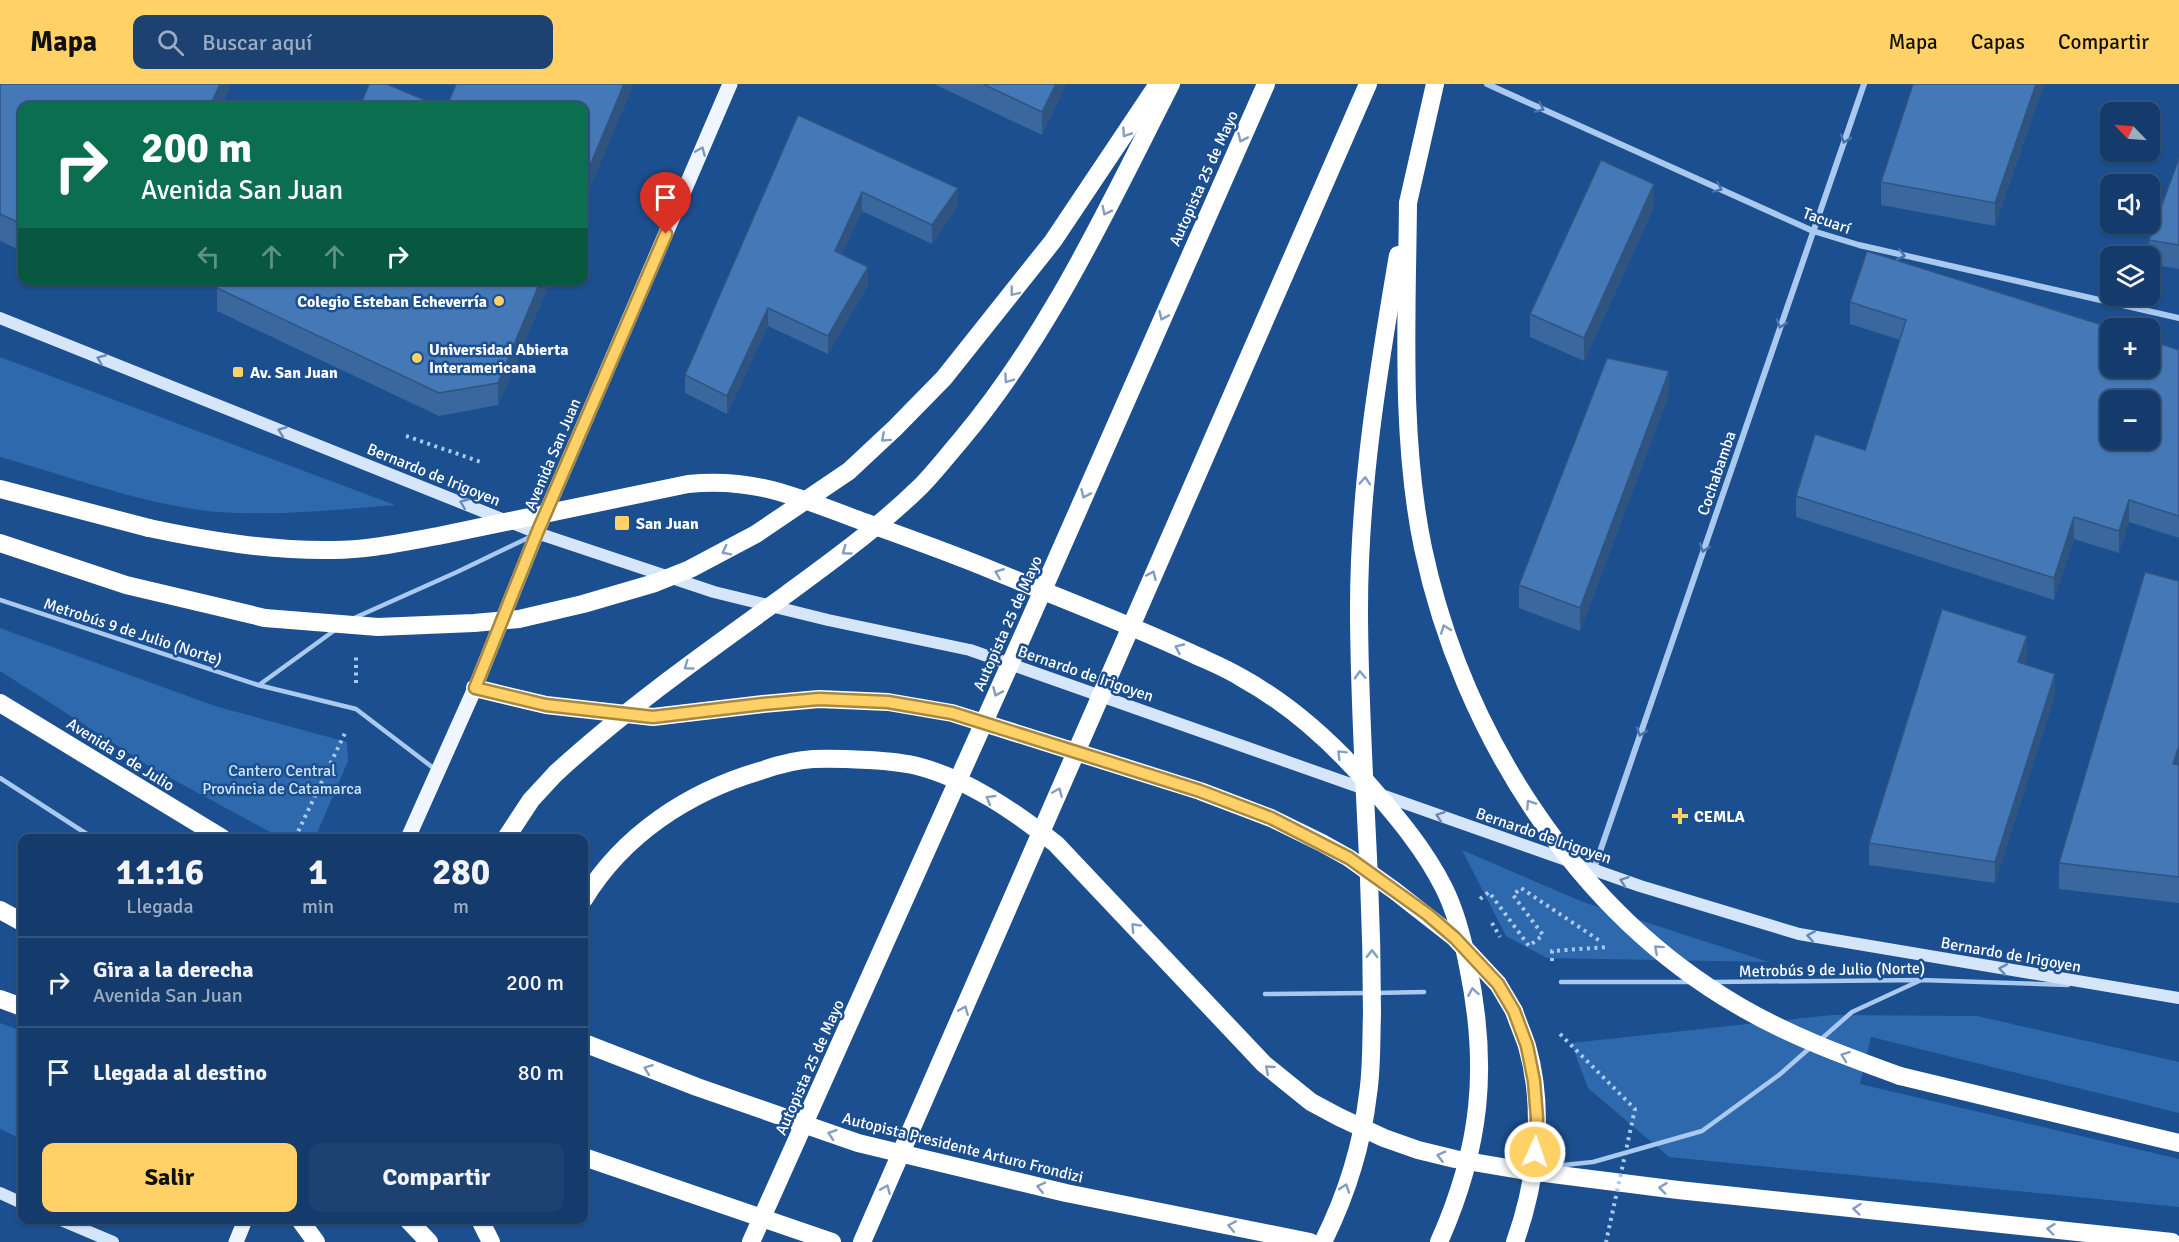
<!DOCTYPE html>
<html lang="es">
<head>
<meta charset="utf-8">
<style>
  :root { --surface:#143b6b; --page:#1d4271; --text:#f1f3f6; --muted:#9dadc1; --line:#33557e; --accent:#ffd166 }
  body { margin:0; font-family:Signika,sans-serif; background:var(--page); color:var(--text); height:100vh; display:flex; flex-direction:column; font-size:22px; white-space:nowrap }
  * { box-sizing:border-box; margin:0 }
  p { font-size:20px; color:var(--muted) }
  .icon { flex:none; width:33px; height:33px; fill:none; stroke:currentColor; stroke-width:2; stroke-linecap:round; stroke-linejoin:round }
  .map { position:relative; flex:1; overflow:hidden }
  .details { position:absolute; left:18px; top:750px; width:570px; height:390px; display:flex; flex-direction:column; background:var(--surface); border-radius:12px; box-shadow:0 2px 4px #0004,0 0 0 2px var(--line) }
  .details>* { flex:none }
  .hud { position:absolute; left:18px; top:18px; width:570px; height:183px; border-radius:12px; box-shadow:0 2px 4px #0004,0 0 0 2px var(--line); background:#0b6e4f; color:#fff; overflow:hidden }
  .needle { width:39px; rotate:295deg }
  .fabs { position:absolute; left:2100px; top:18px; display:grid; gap:12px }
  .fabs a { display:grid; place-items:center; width:60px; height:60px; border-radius:12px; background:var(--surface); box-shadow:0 2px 4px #0004,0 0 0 2px var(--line); font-size:30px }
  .pin { position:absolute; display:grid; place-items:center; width:51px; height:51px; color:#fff; margin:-62px -26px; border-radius:50% 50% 50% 0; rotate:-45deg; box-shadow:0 0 6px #0007 }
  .pin .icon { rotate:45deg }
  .me { position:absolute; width:66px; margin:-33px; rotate:3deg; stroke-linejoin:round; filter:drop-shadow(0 0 4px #0008) }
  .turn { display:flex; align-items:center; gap:21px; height:126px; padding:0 24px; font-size:27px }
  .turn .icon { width:78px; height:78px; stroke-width:2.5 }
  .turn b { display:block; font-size:42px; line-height:51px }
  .lanes { display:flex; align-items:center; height:57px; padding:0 24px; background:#0003; justify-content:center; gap:30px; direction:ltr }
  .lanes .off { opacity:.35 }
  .eta { display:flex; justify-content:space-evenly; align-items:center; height:102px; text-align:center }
  .eta b { font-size:36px; font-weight:800; line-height:42px }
  .primary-button { display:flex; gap:12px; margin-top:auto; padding:12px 24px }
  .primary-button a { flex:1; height:69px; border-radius:12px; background:var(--accent); color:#111; font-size:24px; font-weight:800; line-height:69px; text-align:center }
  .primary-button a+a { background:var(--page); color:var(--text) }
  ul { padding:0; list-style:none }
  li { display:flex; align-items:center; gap:18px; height:90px; padding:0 24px; border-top:2px solid var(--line) }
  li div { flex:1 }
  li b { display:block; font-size:22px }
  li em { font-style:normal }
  header { display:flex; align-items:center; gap:36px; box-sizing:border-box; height:84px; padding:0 30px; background:var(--accent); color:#111 }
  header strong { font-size:28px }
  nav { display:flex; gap:33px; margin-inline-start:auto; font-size:21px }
  .search { width:420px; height:54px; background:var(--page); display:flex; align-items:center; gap:15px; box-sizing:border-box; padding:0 21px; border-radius:12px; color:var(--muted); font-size:22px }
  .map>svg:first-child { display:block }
  .green { fill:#2e69ad }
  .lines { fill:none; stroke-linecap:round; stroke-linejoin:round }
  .path { stroke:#a9c9ee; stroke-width:4; stroke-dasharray:3 4.5; stroke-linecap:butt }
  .lane { stroke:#a9c9ee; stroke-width:4.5 }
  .street { stroke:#a9c9ee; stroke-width:6 }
  .secondary { stroke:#d6e6fa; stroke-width:12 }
  .primary { stroke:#f0f6ff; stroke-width:15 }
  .highway { stroke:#fff; stroke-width:18 }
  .path-bridge { stroke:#a9c9ee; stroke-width:4; stroke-dasharray:3 4.5; stroke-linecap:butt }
  .highway-bridge { stroke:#fff; stroke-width:18 }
  .wall { fill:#3a679d }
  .shaded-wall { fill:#305480 }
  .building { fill:#4478b7; stroke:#305480; stroke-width:1.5; fill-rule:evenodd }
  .oneway { stroke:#4674ac }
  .oneway2 { stroke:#829ec1 }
  .oneway3 { stroke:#7b9ac1 }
  .oneway4 { stroke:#668bba }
  .route-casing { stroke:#a68842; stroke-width:15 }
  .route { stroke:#ffd166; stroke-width:10 }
  .poi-dot { fill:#ffd166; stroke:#1b4f8f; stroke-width:2 }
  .labels { text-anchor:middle; stroke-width:5; stroke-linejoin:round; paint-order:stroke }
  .street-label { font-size:16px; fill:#fff; stroke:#1b4f8f }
  .poi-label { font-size:16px; font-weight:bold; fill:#fff; stroke:#1b4f8f; text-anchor:start }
  .park-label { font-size:16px; fill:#cfe3fa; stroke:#1b4f8f }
</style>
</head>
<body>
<header>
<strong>Mapa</strong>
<div class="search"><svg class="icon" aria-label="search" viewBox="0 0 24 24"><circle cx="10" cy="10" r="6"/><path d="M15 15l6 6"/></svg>Buscar aquí</div>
<nav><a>Mapa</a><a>Capas</a><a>Compartir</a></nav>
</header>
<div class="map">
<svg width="2179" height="1158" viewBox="0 0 2179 1158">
  <rect width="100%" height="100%" fill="#1b4f8f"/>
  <!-- green -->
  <g class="green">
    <path d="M0,273L395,421C336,426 277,432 217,428C148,422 68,392 0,373Z"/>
    <polygon points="0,544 215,622 347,658 348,677 315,754 281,754 154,685 0,587"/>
    <polygon points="1462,766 1583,818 1769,878 1547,874 1506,852"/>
    <polygon points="1832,931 1977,932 2179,978 2179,1029 1871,953 1860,1000 2179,1075 2179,1123 1669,1073 1588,1004 1571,959"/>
    <polygon points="0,939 22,947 22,1055 0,1045"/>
  </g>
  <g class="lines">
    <!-- path -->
    <g class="path">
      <polyline points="406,352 481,378"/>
      <polyline points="356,599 356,571"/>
      <polyline points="295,754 346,647"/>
      <polyline points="1480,815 1489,808 1529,862 1543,851 1513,811 1521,804 1600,857"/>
      <polyline points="1492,839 1500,853"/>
      <polyline points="1552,877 1552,867 1608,863"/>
    </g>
    <!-- lane -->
    <g class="lane">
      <polyline points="0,516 258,601 356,625 436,686"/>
      <polyline points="352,535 457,488 532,452"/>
      <polyline points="259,601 335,546"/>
      <polyline points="0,694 93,754"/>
      <polyline points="1561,898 1690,898"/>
      <polyline points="1714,898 1921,896 2068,901"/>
      <polyline points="1375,909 1424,908"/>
      <polyline points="1265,910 1367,909"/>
      <polyline points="1819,957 1852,928 1919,897"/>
      <polyline points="1554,1082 1593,1078 1702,1047 1779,991 1812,962"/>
    </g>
    <!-- street -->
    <g class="street">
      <polyline points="1487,0 1813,147 1859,161 2179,234"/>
      <polyline points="1594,785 1864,0"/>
    </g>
    <!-- secondary -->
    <g class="secondary">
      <polyline points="0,234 537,449 714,508 828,536 970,566 1640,802 1799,850 2179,914"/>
      <polyline points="0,1109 22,1119"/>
      <polyline points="61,1136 113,1158"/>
    </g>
    <!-- primary -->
    <g class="primary">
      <polyline points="408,754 475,604 537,449 730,0"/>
      <polyline points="236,1158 245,1136"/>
    </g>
    <!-- highway -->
    <g class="highway">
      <polyline points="1408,119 1435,0"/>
      <polyline points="0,405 149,444"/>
      <polyline points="0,459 126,501 265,534"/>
      <polyline points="475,604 546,621 653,633 763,620 819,615 888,618 952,629 1200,707 1271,734 1322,759 1349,774 1395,807 1455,854 1498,900 1514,927"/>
      <polyline points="0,619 222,754"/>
      <polyline points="506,754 531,716 556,689"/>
      <path d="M584,815C623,751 688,708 760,687C777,681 795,676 813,675C831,674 850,675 868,676C884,677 901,678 917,682C968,695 1015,728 1056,760L1264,980L1311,1018L1339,1033L1384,1054L1418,1066L1455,1075L1520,1086L1678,1106L2172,1158"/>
      <polyline points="0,826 22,838"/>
      <polyline points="0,915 22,923"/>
      <polyline points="584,959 697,1003 858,1059 1066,1109 1310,1158"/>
      <polyline points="1900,992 2179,1059"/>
      <polyline points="584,1073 832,1158"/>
      <polyline points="300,1136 316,1158"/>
      <polyline points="408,1136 429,1158"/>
    </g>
    <!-- path-bridge -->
    <polyline class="path-bridge" points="1560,950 1635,1025 1606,1158"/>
    <!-- highway-bridge -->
    <g class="highway-bridge">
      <path d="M1408,119C1407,232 1400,353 1423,464C1462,648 1575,827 1739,922C1790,952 1845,972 1900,992"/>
      <path d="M149,444C210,457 271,467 333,466C368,466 404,458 438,452L688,400C758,393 801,415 864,438C908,454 951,469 994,487C1060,514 1126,539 1191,569C1208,577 1226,584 1242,594C1291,621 1334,660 1371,703C1398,734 1425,766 1444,804C1456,828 1463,856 1468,882C1489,983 1481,1064 1439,1158"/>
      <polyline points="265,534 378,543 474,539 519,535 583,520 655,499 690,485 756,450 849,387 895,344 944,294 1053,157 1158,0"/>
      <path d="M556,689C628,623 708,567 787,510C833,476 879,443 920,403C934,389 947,372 960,357C1050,250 1108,123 1171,0"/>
      <path d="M1514,927C1518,939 1523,950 1527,962C1545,1025 1537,1097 1515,1158"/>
      <polyline points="480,1136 491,1158"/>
      <polyline points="751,1158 1024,549 1266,0"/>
      <polyline points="862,1158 1368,0"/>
      <path d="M1323,1158C1346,1112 1362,1061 1368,1010C1372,984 1371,957 1372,930C1372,885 1371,840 1369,795C1365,705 1359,615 1359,525C1359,405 1378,288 1398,171"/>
    </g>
  </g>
  <!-- wall -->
  <g class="wall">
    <polygon points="0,0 231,0 222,22 22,22 22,167 0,157"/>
    <polygon points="934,0 1066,0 1042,51"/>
    <polygon points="1913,0 2044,0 1995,142 1881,121 1881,98"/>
    <polygon points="798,31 958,122 932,160 862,127 842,170 868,201 828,270 768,242 727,330 685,309 685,291"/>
    <polygon points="2179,74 2179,185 2150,180 2149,156"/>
    <polygon points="1654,123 1584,277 1530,253 1530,230"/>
    <polygon points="551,196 498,321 439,332 217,227 217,204"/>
    <polygon points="1850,218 2179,266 2179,454 2129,438 2119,469 2074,455 2054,516 1796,433 1796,412 1865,366 1900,256 1850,240"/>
    <polygon points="1669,310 1580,547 1519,524 1519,501"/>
    <polygon points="2179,497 2179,819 2059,805 2059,779"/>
    <polygon points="2027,574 2024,580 2055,611 1995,799 1869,781 1869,759"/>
  </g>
  <!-- shaded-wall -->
  <g class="shaded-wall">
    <polygon points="220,0 231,0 222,22 210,22"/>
    <polygon points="624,0 634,0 584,119 584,96"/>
    <polygon points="1056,0 1066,0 1042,51 1042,28"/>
    <polygon points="2036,0 2044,0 1995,142 1995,119"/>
    <polygon points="1654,100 1654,123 1584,277 1584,254"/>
    <polygon points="958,104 958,122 932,160 932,141"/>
    <polygon points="862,108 862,127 835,185 835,167"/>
    <polygon points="868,183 868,201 828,270 828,252"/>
    <polygon points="541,196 551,196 498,321 498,299"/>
    <polygon points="768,224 768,242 727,330 727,312"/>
    <polygon points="1669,287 1669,310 1580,547 1580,524"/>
    <polygon points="2129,416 2129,438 2119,469 2119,447"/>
    <polygon points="2074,433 2074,455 2054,516 2054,494"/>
    <polygon points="2027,552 2027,574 2018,600 2018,578"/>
    <polygon points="2055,590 2055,611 1995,799 1995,778"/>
    <polygon points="2179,662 2179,688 2173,680"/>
  </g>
  <!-- building -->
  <g class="building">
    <polygon points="0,0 220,0 210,22 22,22 22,140 0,130"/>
    <polygon points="369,0 387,0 439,22 360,22"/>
    <polygon points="456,0 624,0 584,96 584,22 447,22"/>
    <polygon points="983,0 1056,0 1042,28"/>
    <polygon points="1913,0 2036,0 1995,119 1881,98"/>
    <polygon points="798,31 958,104 932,141 862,108 835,167 868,183 828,252 768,224 727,312 685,291"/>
    <polygon points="2179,74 2179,161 2149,156"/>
    <polygon points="1601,76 1654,100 1584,254 1530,230"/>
    <path d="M1867,167L2112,244H2110V284H2150V256L2179,266V432L2129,416L2119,447L2074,433L2054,494L1796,412L1815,350L1865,366L1906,236L1850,218ZM2110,316H2150V356H2110Z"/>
    <polygon points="220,196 541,196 498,299 439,309 217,204"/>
    <polygon points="1607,274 1669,287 1580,524 1519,501"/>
    <polygon points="2145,488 2179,497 2179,662 2173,680 2179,681 2179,793 2059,779"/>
    <polygon points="1942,525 2027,552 2018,578 2055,590 1995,778 1869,759"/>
  </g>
  <!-- one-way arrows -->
  <defs><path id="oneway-chevron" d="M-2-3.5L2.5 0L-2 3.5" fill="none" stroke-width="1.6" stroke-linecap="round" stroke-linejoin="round" transform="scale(1.5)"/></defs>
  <g class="oneway">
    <use href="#oneway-chevron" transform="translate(1540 24) rotate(24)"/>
    <use href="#oneway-chevron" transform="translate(1845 55) rotate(109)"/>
    <use href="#oneway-chevron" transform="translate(1718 104) rotate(24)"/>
    <use href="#oneway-chevron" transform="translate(1901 171) rotate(13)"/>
    <use href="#oneway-chevron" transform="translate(1781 240) rotate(109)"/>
    <use href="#oneway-chevron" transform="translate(1704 464) rotate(109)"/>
    <use href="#oneway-chevron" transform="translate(1641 648) rotate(109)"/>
  </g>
  <g class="oneway2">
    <use href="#oneway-chevron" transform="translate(1126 49) rotate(124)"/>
    <use href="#oneway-chevron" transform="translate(1242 54) rotate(114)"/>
    <use href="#oneway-chevron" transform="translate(1106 127) rotate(117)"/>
    <use href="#oneway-chevron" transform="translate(1014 208) rotate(128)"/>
    <use href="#oneway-chevron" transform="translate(1163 232) rotate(114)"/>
    <use href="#oneway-chevron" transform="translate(1008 295) rotate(125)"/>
    <use href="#oneway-chevron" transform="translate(885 354) rotate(138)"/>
    <use href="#oneway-chevron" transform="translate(1365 397) rotate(-86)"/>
    <use href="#oneway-chevron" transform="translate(1085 410) rotate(114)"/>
    <use href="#oneway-chevron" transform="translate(726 467) rotate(153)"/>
    <use href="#oneway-chevron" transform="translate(846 467) rotate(144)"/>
    <use href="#oneway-chevron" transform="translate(999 489) rotate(-158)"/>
    <use href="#oneway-chevron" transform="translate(1152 491) rotate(-66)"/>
    <use href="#oneway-chevron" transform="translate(1445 545) rotate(-111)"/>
    <use href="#oneway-chevron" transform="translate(1179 564) rotate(-155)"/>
    <use href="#oneway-chevron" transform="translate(688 582) rotate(144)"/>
    <use href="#oneway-chevron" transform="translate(1360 591) rotate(-93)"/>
    <use href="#oneway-chevron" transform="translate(997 608) rotate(114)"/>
    <use href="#oneway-chevron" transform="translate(1341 670) rotate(-135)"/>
    <use href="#oneway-chevron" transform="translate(1058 708) rotate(-67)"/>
    <use href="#oneway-chevron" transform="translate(990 715) rotate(-150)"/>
    <use href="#oneway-chevron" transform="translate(1530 720) rotate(-123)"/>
    <use href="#oneway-chevron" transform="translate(1135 843) rotate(-133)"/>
    <use href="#oneway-chevron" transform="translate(1658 865) rotate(-138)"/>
    <use href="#oneway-chevron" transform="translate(1372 870) rotate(-89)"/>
    <use href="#oneway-chevron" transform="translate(1473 908) rotate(-100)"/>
    <use href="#oneway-chevron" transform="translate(964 926) rotate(-67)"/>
    <use href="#oneway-chevron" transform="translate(1845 972) rotate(-160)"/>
    <use href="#oneway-chevron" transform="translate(648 985) rotate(-159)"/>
    <use href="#oneway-chevron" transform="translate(1269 985) rotate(-139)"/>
    <use href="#oneway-chevron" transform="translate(832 1050) rotate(-161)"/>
    <use href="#oneway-chevron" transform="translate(1441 1072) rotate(-166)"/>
    <use href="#oneway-chevron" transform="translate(1041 1103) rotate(-167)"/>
    <use href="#oneway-chevron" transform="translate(1345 1104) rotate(-71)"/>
    <use href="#oneway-chevron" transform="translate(1663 1104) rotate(-173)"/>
    <use href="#oneway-chevron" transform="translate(886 1105) rotate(-67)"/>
    <use href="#oneway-chevron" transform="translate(1857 1125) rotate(-174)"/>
    <use href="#oneway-chevron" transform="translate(1232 1142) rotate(-169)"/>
    <use href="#oneway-chevron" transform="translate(2051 1145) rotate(-174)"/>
  </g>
  <use class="oneway3" href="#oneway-chevron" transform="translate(701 67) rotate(-67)"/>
  <g class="oneway4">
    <use href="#oneway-chevron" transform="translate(101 275) rotate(-158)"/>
    <use href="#oneway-chevron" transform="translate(282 347) rotate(-159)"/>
    <use href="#oneway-chevron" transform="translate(464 419) rotate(-158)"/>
    <use href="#oneway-chevron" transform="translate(1440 732) rotate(-161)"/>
    <use href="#oneway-chevron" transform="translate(1624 797) rotate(-161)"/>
    <use href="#oneway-chevron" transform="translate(1811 852) rotate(-170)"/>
    <use href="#oneway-chevron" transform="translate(2003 885) rotate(-170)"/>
  </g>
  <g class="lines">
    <defs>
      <polyline id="route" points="666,150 537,449 475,604 546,621 653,633 763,620 819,615 888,618 952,629 1200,707 1271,734 1349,774 1427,830 1455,854 1498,900 1514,927 1527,962 1534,997 1537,1034 1535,1068"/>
    </defs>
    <!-- route casing -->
    <use href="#route" class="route-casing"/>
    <!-- route -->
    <use href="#route" class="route"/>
  </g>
  <!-- markers -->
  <g class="poi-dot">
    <circle cx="499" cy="217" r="6"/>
    <circle cx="417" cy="274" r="6"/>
    <rect x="232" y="282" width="12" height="12" rx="3"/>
    <rect x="614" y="431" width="16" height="16" rx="3"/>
    <path d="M1677 723h6v6h6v6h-6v6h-6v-6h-6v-6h6z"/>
  </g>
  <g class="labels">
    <!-- street labels -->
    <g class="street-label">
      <text transform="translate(1203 94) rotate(-66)" y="6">Autopista 25 de Mayo</text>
      <text transform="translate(1827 136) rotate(20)" y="6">Tacuarí</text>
      <text transform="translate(552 370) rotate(-67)" y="6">Avenida San Juan</text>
      <text transform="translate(1716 389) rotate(-71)" y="6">Cochabamba</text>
      <text transform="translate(434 390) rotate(22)" y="6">Bernardo de Irigoyen</text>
      <text transform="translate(1007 539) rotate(-66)" y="6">Autopista 25 de Mayo</text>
      <text transform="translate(133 547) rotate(18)" y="6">Metrobús 9 de Julio (Norte)</text>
      <text transform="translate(1086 589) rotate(19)" y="6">Bernardo de Irigoyen</text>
      <text transform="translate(121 670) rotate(32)" y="6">Avenida 9 de Julio</text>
      <text transform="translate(1544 751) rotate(19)" y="6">Bernardo de Irigoyen</text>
      <text transform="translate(2011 870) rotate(10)" y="6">Bernardo de Irigoyen</text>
      <text transform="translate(1832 885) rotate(-1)" y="6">Metrobús 9 de Julio (Norte)</text>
      <text transform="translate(809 983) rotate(-66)" y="6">Autopista 25 de Mayo</text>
      <text transform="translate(963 1063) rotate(14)" y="6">Autopista Presidente Arturo Frondizi</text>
    </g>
    <!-- poi labels -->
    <g class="poi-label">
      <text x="487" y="223" text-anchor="end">Colegio Esteban Echeverría</text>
      <text x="429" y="271">Universidad Abierta<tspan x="429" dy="18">Interamericana</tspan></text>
      <text x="250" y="294">Av. San Juan</text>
      <text x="636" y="445">San Juan</text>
      <text x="1694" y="738">CEMLA</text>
    </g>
    <!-- park labels -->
    <g class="park-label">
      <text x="282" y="692">Cantero Central<tspan x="282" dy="18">Provincia de Catamarca</tspan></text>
    </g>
  </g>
</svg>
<div class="fabs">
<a><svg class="needle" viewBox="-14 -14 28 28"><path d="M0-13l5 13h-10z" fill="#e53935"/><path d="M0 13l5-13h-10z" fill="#9dadc1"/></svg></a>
<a><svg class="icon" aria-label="sound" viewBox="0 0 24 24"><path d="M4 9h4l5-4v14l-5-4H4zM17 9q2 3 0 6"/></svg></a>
<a><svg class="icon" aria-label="layers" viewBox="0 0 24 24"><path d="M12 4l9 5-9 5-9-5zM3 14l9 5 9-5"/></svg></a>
<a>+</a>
<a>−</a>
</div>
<div class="pin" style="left:666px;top:150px;background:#d93025"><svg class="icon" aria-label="arrive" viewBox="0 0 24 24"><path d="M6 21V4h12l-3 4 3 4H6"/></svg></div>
<svg class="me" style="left:1535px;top:1068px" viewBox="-20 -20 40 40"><circle r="17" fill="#ffd166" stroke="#fff" stroke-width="3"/><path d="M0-11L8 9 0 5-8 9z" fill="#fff"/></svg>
<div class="hud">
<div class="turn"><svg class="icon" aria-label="right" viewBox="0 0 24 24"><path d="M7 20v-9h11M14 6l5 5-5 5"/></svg><div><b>200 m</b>Avenida San Juan</div></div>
<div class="lanes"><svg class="icon off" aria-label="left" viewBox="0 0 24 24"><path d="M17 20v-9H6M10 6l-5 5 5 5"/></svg><svg class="icon off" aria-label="ahead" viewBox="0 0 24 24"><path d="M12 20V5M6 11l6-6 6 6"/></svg><svg class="icon off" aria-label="ahead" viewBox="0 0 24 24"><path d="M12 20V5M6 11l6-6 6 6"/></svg><svg class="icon" aria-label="right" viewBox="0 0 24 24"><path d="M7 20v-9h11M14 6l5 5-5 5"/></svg></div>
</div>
<section class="details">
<div class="eta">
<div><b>11:16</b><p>Llegada</p></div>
<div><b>1</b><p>min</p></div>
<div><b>280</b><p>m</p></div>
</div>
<ul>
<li><svg class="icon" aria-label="right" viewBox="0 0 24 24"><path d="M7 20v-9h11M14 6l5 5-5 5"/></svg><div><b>Gira a la derecha</b><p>Avenida San Juan</p></div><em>200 m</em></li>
<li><svg class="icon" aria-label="arrive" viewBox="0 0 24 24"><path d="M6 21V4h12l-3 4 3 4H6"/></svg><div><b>Llegada al destino</b></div><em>80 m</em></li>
</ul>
<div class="primary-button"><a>Salir</a><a>Compartir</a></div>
</section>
</div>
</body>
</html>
